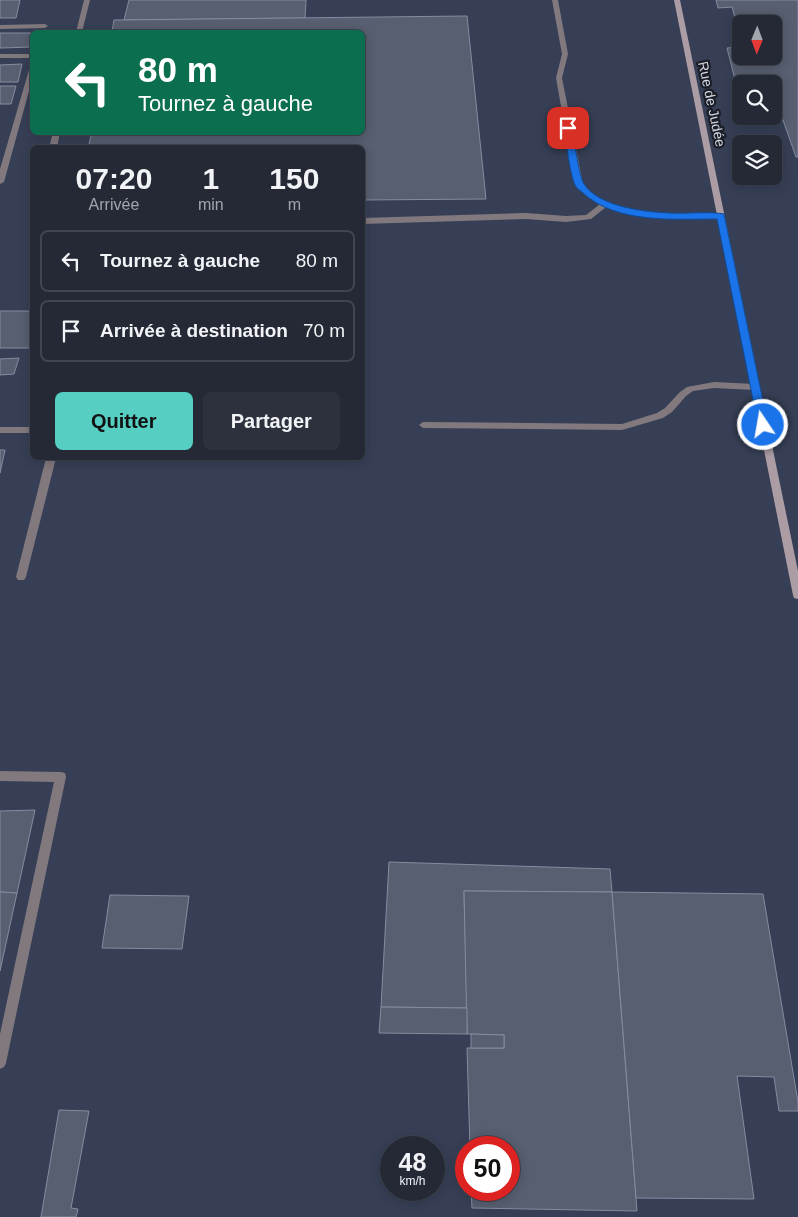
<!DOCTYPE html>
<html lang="fr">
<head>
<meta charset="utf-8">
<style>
  :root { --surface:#242935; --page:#2c313d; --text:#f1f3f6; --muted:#a3a6ad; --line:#414550; --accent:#56cec2 }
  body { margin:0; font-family:Arial,sans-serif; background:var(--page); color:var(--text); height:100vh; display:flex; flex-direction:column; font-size:19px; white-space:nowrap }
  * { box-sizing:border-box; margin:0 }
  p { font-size:16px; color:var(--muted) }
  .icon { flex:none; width:28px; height:28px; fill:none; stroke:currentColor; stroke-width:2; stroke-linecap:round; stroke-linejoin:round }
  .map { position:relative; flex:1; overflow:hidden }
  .sheet { position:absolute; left:30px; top:145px; width:335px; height:315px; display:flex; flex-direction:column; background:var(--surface); border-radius:8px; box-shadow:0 2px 12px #0003,0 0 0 1px var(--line) }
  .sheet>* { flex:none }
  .guide { position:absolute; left:30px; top:30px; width:335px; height:105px; border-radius:8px; box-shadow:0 2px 12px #0003,0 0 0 1px var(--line); background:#0b6e4f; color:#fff; overflow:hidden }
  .needle { width:32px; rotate:181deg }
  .buttons { position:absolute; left:732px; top:15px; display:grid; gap:10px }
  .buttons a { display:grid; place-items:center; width:50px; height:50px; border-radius:8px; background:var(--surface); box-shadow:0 2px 12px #0003,0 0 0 1px var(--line); font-size:25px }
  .speed { position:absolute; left:380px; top:1136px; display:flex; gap:10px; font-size:25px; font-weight:700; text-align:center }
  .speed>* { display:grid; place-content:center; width:65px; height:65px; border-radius:50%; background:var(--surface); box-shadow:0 2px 12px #0003,0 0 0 1px var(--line); line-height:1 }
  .speed small { font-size:12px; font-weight:400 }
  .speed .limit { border:8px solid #d22; background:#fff; color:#111 }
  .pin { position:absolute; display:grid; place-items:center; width:42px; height:42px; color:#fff; margin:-21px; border-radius:10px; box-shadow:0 2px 8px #0006 }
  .me { position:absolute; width:55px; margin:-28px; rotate:348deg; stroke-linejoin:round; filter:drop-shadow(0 0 4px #0008) }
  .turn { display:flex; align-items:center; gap:18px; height:105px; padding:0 25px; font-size:22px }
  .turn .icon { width:65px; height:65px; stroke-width:2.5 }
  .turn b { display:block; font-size:35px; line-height:42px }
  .eta { display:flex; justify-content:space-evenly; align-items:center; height:85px; text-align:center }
  .eta b { font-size:30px; font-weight:700; line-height:35px }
  .button { display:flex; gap:10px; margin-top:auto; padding:10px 25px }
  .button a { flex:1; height:58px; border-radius:8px; background:var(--accent); color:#111; font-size:20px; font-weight:700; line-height:58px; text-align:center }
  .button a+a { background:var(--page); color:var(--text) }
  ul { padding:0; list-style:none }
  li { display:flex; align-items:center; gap:15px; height:62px; margin:0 10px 8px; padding:0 15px; border:2px solid var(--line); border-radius:8px }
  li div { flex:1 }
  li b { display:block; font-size:19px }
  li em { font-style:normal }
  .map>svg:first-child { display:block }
  .built { fill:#363f55; fill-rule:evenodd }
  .building { fill:#575f70; stroke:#848da0 }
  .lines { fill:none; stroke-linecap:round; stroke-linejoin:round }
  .service { fill:#82797e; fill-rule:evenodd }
  .secondary { fill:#ac9da5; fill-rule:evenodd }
  .route { fill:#1a73e8; stroke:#114b97 }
  .labels { text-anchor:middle; stroke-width:4.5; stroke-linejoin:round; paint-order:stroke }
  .street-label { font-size:14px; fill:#d2d7e1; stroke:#1b1e26 }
</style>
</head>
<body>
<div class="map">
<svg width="798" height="1217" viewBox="0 0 798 1217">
  <rect width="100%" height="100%" fill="#303747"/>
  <!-- built -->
  <path class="built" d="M0,0H798V1217H0ZM741,24H774V56H741ZM32,32H362V132H32ZM741,84H774V116H741ZM741,144H774V176H741ZM32,148H362V458H32ZM391,1148H434V1190H391ZM466,1148H509V1190H466Z"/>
  <!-- building -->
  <g class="building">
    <polygon points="0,0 20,0 16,18 0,18"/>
    <polygon points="129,0 306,0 305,18 124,20"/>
    <polygon points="716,0 798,0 798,157 796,157 783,120 746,121 745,116 774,116 774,84 741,84 741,103 727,48 741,47 741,56 774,56 774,24 741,24 741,39 732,7 718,8"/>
    <polygon points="467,16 486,199 362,200 362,148 88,148 92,132 362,132 362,32 112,32 114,20"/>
    <polygon points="0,33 32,33 32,47 0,48"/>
    <polygon points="22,64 18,82 0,82 0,65"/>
    <polygon points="0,86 16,86 11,104 0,104"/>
    <rect x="0" y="311" width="32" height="37"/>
    <polygon points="19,358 14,374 0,375 0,359"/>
    <polygon points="0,450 5,450 0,473"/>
    <polygon points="35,810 17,893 0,892 0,811"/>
    <polygon points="389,862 610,869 612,892 464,891 467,1008 381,1007"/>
    <polygon points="464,891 612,892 637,1211 472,1208 471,1190 509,1190 509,1148 470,1148 467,1048 504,1048 504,1035 467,1034"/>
    <polygon points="0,892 17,893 0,971"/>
    <polygon points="612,892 763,894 798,1102 798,1111 779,1111 774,1077 737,1076 754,1199 636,1198"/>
    <polygon points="110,895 189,896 182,949 102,948"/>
    <polygon points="381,1007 467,1008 467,1034 379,1033"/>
    <polygon points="471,1034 504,1035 504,1048 471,1048"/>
    <polygon points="59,1110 89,1111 71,1208 78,1209 76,1217 41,1217"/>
  </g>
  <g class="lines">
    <!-- service -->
    <g class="service">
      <polygon points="84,0 90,0 82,32 76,32"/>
      <path d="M552,0H558L568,54L562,78L583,184C589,190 596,197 604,201C638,220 684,214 721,214L724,215V219L647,217L632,215L606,207L591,219L566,222L526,219L362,224V218L526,213L566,216L586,215L599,205L575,185L556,78L562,54Z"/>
      <polygon points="0,25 45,24 48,26 45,28 0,29"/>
      <rect x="0" y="54" width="32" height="4"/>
      <polygon points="32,68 32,80 4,182 0,184 0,169 29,70"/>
      <polygon points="53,132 60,132 57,148 49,148"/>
      <polygon points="714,382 755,384 759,387 755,390 714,388 693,391 686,396 672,412 663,418 622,430 423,428 419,425 423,422 622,424 657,413 665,408 680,392 687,387"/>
      <rect x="0" y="427" width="32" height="6"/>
      <polygon points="46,458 56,458 26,577 24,580 18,580 16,577"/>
      <polygon points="0,771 61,772 65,773 66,777 6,1063 4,1067 0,1069 0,1034 54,782 0,781"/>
    </g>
    <!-- secondary -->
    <polygon class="secondary" points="674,0 680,0 798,571 798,599 794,598 793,595"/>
  </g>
  <!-- route -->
  <path class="route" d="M568,125L572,128C574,139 579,177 584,184C599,207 645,212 670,213C687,214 707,211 724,214L768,425L767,427L763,428L758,425L717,219C674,219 617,224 583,193C581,191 576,188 575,185C570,174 566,141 564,128Z"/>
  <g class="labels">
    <!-- street labels -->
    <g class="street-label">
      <text transform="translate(712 104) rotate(78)" y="5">Rue de Judée</text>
    </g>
  </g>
</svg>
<div class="buttons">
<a><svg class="needle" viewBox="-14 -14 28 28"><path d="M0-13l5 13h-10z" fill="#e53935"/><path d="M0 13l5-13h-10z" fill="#a3a6ad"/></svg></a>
<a><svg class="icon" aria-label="search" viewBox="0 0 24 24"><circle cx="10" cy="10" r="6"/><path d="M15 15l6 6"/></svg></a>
<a><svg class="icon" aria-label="layers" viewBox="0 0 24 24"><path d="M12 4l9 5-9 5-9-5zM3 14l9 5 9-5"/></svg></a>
</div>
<div class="speed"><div>48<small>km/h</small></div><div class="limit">50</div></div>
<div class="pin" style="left:568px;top:128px;background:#d93025"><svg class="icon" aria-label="arrive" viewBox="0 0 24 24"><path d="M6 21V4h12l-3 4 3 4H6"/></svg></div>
<svg class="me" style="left:763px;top:425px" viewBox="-20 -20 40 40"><circle r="17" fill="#1a73e8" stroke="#fff" stroke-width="3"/><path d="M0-11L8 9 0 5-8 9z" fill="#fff"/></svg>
<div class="guide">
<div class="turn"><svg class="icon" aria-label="left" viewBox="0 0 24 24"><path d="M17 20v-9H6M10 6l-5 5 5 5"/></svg><div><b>80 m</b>Tournez à gauche</div></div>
</div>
<section class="sheet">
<div class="eta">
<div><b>07:20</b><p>Arrivée</p></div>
<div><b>1</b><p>min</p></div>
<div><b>150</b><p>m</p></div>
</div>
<ul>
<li><svg class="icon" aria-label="left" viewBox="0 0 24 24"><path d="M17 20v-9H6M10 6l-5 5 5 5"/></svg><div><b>Tournez à gauche</b></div><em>80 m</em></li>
<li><svg class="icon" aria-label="arrive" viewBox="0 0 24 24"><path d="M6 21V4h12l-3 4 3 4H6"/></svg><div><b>Arrivée à destination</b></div><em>70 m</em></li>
</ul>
<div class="button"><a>Quitter</a><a>Partager</a></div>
</section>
</div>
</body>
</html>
